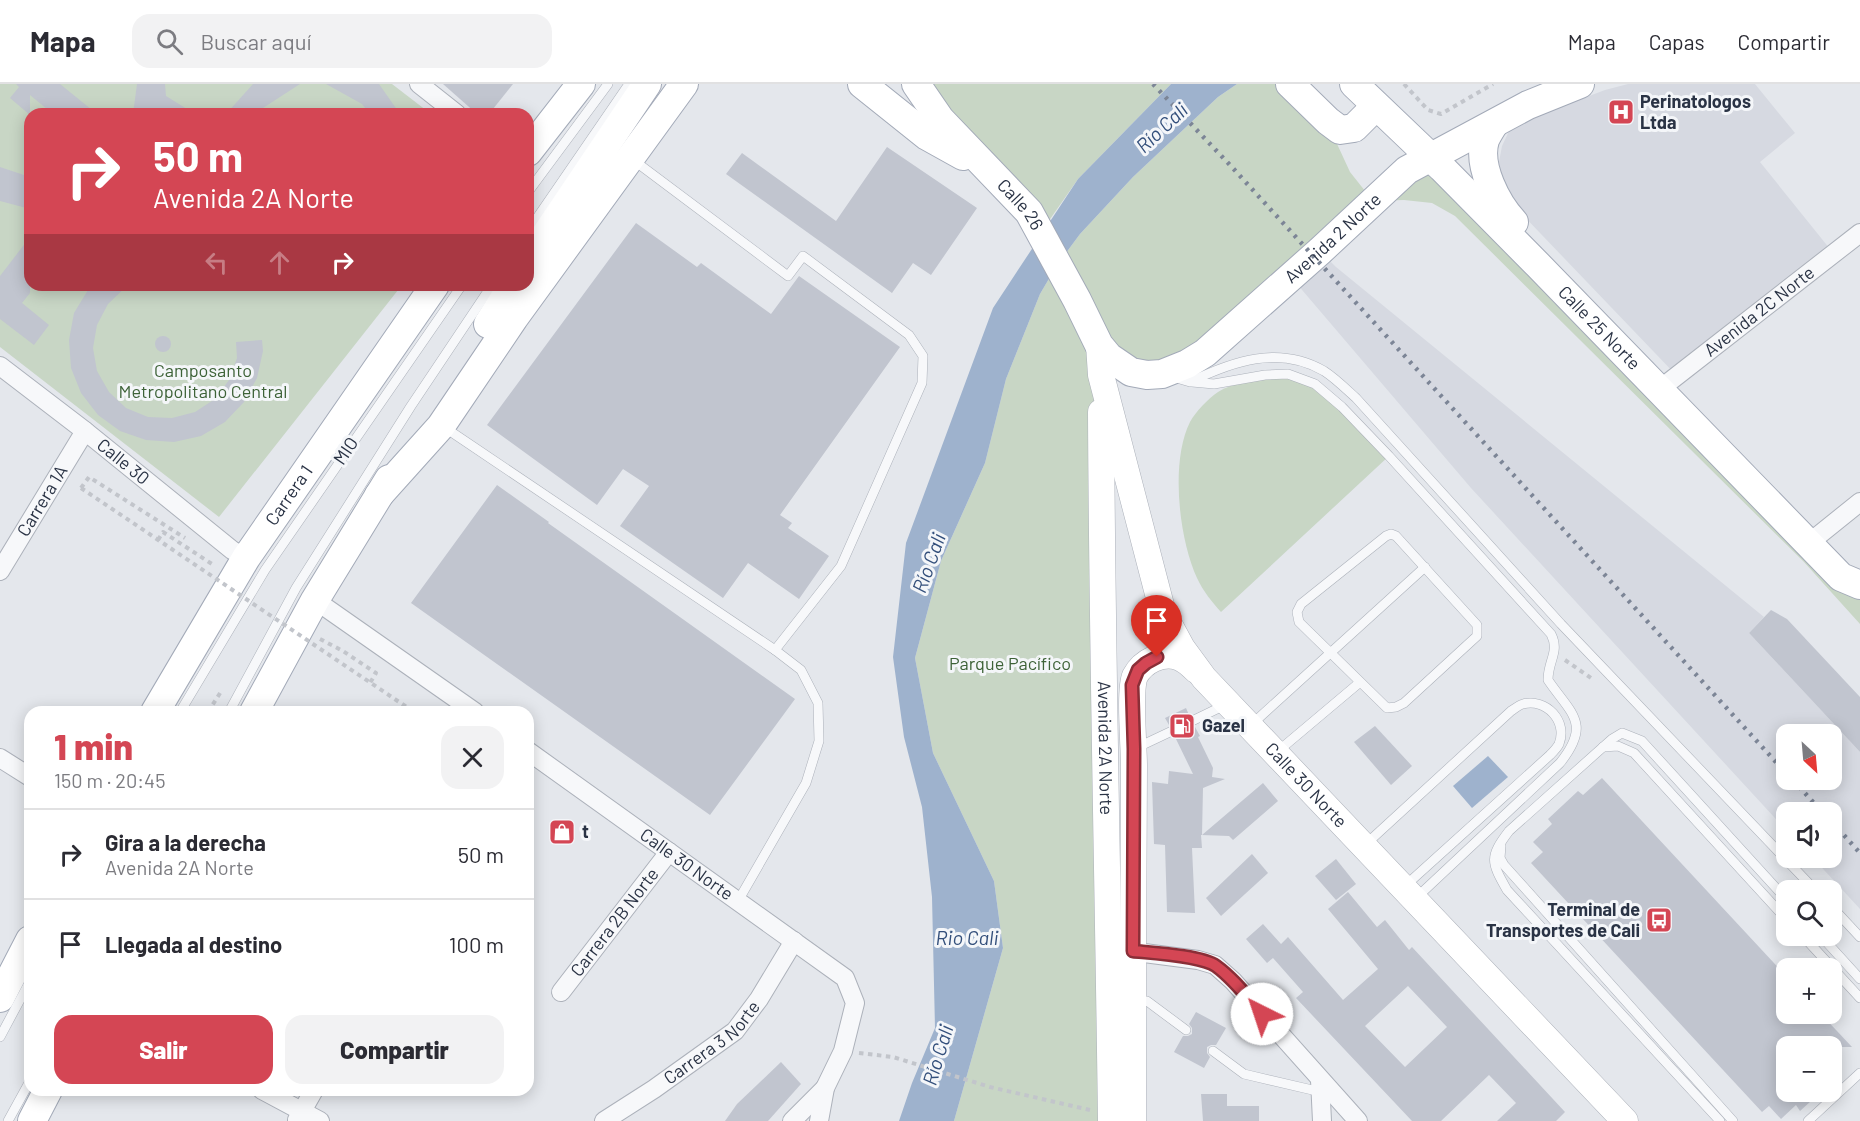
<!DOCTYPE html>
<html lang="es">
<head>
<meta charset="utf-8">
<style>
  :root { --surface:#fff; --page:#f2f2f3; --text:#2b2b33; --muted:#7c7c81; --line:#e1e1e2; --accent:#d44654 }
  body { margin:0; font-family:Barlow,sans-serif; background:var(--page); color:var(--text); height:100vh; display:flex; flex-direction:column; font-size:22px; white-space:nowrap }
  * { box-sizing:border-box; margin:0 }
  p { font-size:20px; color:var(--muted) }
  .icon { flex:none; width:33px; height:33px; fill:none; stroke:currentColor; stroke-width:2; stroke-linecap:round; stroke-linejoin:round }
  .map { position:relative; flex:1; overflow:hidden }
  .side { position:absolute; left:24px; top:622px; width:510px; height:390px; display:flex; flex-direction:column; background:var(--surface); border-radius:18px; box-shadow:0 3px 15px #0003 }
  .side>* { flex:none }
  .guide { position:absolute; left:24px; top:24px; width:510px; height:183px; border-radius:18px; box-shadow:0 3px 15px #0003; background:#d44654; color:#fff; overflow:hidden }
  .needle { width:39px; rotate:154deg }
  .fabs { position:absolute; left:1776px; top:640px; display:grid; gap:12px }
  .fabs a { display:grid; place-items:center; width:66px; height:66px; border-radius:12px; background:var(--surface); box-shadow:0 3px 15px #0003; font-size:30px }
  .pin { position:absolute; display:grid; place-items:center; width:51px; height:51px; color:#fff; margin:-62px -26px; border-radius:50% 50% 50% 0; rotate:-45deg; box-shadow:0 0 6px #0007 }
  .pin .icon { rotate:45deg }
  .me { position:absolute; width:66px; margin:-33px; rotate:319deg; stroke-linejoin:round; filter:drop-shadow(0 0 4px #0008) }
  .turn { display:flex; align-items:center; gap:21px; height:126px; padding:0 30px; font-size:27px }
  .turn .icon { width:78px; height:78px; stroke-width:2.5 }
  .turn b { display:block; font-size:42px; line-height:51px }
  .lanes { display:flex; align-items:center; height:57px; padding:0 30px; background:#0003; justify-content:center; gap:30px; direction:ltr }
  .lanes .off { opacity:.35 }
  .round { display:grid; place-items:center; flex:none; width:63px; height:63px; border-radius:18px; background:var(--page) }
  .summary { display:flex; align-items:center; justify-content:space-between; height:102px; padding:0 30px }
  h1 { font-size:36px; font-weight:800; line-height:45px; color:var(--accent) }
  .cta { display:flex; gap:12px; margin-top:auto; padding:12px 30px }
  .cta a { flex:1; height:69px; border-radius:18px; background:var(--accent); color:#fff; font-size:24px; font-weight:800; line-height:69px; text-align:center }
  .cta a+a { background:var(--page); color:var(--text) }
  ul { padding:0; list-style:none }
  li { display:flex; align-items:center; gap:18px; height:90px; padding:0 30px; border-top:2px solid var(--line) }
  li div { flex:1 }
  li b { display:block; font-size:22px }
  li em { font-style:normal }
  header { display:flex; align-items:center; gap:36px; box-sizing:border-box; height:84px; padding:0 30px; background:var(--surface); border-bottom:2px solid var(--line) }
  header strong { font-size:28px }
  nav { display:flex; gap:33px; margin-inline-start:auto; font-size:21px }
  .search { width:420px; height:54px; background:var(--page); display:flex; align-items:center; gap:15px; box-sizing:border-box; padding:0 21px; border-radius:18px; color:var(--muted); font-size:22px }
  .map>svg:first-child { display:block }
  .built { fill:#d6d9e1; fill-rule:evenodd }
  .green { fill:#c8d6c5 }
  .water { fill:#9eb2cd }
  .building { fill:#c1c5cf; fill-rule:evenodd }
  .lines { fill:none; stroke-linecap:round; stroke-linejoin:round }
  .service-casing { stroke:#acb1ba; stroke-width:10 }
  .minor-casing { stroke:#acb1ba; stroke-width:20 }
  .secondary-casing { stroke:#acb1ba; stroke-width:27 }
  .primary-casing { stroke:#a3aab8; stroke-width:30 }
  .path { stroke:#c2c5cb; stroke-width:4; stroke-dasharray:4.5 4.5; stroke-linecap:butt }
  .service { stroke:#f7f8fa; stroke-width:9 }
  .minor { stroke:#f7f8fa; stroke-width:18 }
  .secondary { stroke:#fff; stroke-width:26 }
  .primary { stroke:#fff; stroke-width:28 }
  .rail { stroke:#7c8596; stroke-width:4.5; stroke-dasharray:3 6; stroke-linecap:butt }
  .path-bridge { stroke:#c2c5cb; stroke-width:4; stroke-dasharray:4.5 4.5; stroke-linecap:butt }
  .route-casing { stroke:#8a2e37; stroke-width:15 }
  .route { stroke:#d44654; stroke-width:10 }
  .labels { text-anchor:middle; stroke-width:6; stroke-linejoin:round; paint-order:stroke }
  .poi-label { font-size:18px; font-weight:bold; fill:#2a3345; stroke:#f4f6f9; text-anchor:start }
  .street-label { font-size:18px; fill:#2a3345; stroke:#f4f6f9 }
  .park-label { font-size:18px; fill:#3d6237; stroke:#f4f6f9 }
  .water-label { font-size:20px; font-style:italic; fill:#334f7b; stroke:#f4f6f9 }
</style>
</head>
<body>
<header>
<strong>Mapa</strong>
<div class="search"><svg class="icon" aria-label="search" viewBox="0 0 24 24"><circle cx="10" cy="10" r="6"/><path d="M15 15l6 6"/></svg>Buscar aquí</div>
<nav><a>Mapa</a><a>Capas</a><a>Compartir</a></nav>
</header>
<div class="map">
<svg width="1860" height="1037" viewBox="0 0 1860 1037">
  <rect width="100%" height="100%" fill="#e4e7ec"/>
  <!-- built -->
  <g class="built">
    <polygon points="1628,0 1755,0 1795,49 1760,78 1834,170 1677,292 1518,126 1501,96 1499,78 1502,62 1510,45 1534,33 1605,6"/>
    <path d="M1320,167L1336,183L1764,533L1749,549L1860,668V825L1813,774H1832V729H1786V746L1471,404L1291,193ZM1786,651H1832V696H1786Z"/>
  </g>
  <!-- green -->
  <g class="green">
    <polygon points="0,0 392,0 431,30 30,30 30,201 402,201 219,433 0,263"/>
    <polygon points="916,0 1171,0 1078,95 1041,148"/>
    <polygon points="1237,0 1275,0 1332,49 1350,88 1373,117 1429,72 1860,501 1860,540 1804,478 1455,132 1432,119 1404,116 1374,117 1162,290 1109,273 1111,1037 954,1037 1003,864 994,797 933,669 915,574 941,477 985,379 1006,295 1040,210 1057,181 1080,150 1133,93 1218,13"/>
    <path d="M1288,290L1315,300L1389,372L1221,528C1212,518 1203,507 1197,494C1179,455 1170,378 1190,338C1196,327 1208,315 1218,308C1237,296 1266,295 1288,290Z"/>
  </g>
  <!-- water -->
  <g class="water">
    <polygon points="1171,0 1237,0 1218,13 1133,93 1080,150 1057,181 1040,210 1006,295 985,379 941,477 915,574 933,669 994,797 1003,864 954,1037 899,1037 912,999 935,944 932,813 922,723 904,653 893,573 906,459 993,224 1078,95"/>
    <polygon points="1488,672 1508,693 1472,724 1453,702"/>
  </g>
  <!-- building -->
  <g class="building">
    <polygon points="16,0 60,0 97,30 53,30 30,11 30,31 10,14 19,3"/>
    <polygon points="137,0 165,0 166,12 195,30 133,30"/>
    <polygon points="253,0 300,0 263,24 259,30 226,30"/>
    <polygon points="326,0 379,0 400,30 370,30 362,20"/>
    <polygon points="443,0 513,0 489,30 477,30"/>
    <polygon points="887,63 977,124 931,191 913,179 892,209 726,90 742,69 836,137"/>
    <polygon points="0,83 30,93 30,125 0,117"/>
    <polygon points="636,139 697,183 701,179 771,230 799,192 900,263 780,431 792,439 788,444 829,472 799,515 748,479 723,514 620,442 649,402 623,385 597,421 487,341"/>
    <polygon points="30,153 30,209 22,219 49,241 34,261 0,235 0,192"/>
    <polygon points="91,201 128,201 108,220 97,241 93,264 97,287 109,308 126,324 148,333 172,334 195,328 215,315 229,296 237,274 236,258 262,256 263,267 257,294 244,318 225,338 201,352 174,358 146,356 120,347 98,331 81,309 71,284 69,256 74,229"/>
    <circle cx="163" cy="260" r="8"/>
    <polygon points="497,401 549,438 548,439 795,615 710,731 411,519"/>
    <polygon points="1771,526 1787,535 1860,613 1860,668 1749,549"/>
    <polygon points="1186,624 1189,631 1186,634 1186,639 1189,643 1195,643 1200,652 1198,653 1213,684 1212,693 1225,695 1203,704 1202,751 1263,699 1278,717 1233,756 1229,752 1201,751 1202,764 1192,764 1195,829 1167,828 1165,761 1154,760 1152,698 1168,700 1169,687 1193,690 1175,653 1179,648 1178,644 1173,640 1169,641 1165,634"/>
    <polygon points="1375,642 1412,682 1391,701 1354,658"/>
    <polygon points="1602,694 1786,892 1786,930 1821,930 1852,963 1786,963 1786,1008 1821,1008 1800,1027 1796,1021 1781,1035 1769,1022 1762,1028 1531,779 1543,768 1533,758 1552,740 1548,735 1578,707 1583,711"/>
    <polygon points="1252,770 1268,789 1221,832 1206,814"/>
    <polygon points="1336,775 1356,800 1336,816 1315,792"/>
    <path d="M1348,808L1377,843L1385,836L1409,866L1412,863L1565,1028L1556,1037H1497L1516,1019L1489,991L1441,1037H1412L1296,914L1303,908L1273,874L1267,879L1246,855L1263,840L1281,860L1288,853L1343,916L1378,885L1328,825ZM1408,902L1447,943L1405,983L1365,942Z"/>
    <polygon points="1196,928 1226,944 1216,961 1211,961 1207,963 1207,969 1210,973 1204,984 1174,968 1183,952 1188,952 1192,950 1192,944 1189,940"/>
    <polygon points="781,978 801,1000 768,1037 725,1037 737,1020"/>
    <polygon points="1201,1010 1227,1010 1227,1022 1259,1022 1259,1037 1203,1037"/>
  </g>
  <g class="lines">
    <defs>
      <g id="service">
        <polyline points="632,75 788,192 803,172 909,251 923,272 922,299 841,482 775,566"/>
        <polyline points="528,108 608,0"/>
        <polyline points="528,147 629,0"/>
        <path d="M1173,293L1190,298C1233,277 1279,261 1324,287C1335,294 1346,305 1356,314L1561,540L1816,807"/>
        <path d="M1192,298L1214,300L1265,291L1288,290L1315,300L1342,323L1389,372L1551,550C1560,568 1548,576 1548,596C1571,630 1592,639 1560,679L1415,815"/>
        <polyline points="444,343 775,566 801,586 818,619 819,657 806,699 738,817"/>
        <polygon points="1391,450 1396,452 1477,541 1477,552 1404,619 1396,623 1387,624 1299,538 1297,528 1301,520 1386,452"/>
        <polyline points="180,628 265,486 462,201"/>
        <polyline points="229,628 296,504 411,322 492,201"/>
        <polyline points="1192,637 1225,621"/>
        <polyline points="1251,641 1425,483"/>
        <polyline points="1603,663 1618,662 1634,669 1786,835"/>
        <polyline points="1136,664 1172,647"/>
        <polyline points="1277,668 1359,599"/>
        <path d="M1366,760L1511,627C1514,625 1519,621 1523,620C1546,614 1568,637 1559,660C1557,664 1553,668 1550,671L1405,802"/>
        <polyline points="1501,762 1500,774 1504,781 1733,1037"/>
        <polyline points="1832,823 1860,853"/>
        <polyline points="1803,852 1860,914"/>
        <polyline points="1821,852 1860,895"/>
        <polyline points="1135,917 1147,917 1186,946"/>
        <polyline points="0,953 30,897"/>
        <polyline points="1213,967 1244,990 1321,1008"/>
        <polyline points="8,1037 30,997"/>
        <path d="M1720,1037L1507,806C1491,778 1489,773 1509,747L1612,655L1622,649L1642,657L1786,815"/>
        <polyline points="1808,1037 1860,989"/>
      </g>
      <g id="minor">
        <polyline points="419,0 457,30"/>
        <path id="s1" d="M0,282L85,347L232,466L246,474"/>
        <path id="s2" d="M1660,305L1860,149"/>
        <polyline points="1809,459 1860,418"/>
        <path id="s3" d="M0,487L85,347"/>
        <polyline points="315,516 475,628"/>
        <path id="s4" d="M528,667L845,894L855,919L843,967L825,1004L819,1037"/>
        <polyline points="0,674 30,693"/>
        <polyline points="1121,866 1198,876 1215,881 1233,897 1358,1037"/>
        <path id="s5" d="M561,908L669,768"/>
        <polyline points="1320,996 1322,1037"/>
        <polyline points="262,1006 320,1037"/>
        <polyline points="297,1036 314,1006"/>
        <path id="s6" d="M604,1037L654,1005L735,947L759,915L794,857"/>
        <polyline points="792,1037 825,1004"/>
      </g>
      <g id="secondary">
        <path id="s7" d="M1099,261L1101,291L1163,529L1182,564L1204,594L1625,1037"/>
        <path id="s8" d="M1101,328C1102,564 1108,801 1111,1037"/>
        <path d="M1133,1037C1133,919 1133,800 1134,682C1134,663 1129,606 1135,592C1143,577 1162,568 1178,573C1184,575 1191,581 1196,586"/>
      </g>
      <g id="primary">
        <polyline points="862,0 927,52 963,72"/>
        <path id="s9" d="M916,0L940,35L1029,128L1077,216L1099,261L1109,273L1131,288L1147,291L1162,290L1187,280L1205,269L1320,167L1407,86L1528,21L1580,0"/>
        <polyline points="1290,0 1328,37 1340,46 1354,44 1376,22"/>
        <path id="s10" d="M1354,0L1442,84L1538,181L1841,493L1860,501"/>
        <path d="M1494,40C1491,45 1487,51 1485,56C1477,82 1497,120 1514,138"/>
        <polyline points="528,68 581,0"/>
        <polyline points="528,177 647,0"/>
        <polyline points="488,240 513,201"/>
        <polyline points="379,411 441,342 514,234 684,0"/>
        <path id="s11" d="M155,628L246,474L435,201"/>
        <polyline points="254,628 315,516 389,395"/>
        <polyline points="0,914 30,856"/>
        <polyline points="32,1037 48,1006"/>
      </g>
    </defs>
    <!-- service casing -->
    <use href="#service" class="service-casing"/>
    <!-- minor casing -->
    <use href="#minor" class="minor-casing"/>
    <!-- secondary casing -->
    <use href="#secondary" class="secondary-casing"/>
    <!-- primary casing -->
    <use href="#primary" class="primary-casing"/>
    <!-- path -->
    <g class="path">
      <polyline points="1404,0 1428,26 1441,30 1493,0"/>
      <polyline points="81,404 89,393 185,454"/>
      <polyline points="158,456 163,448 215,482"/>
      <polyline points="320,555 343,567 376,589 370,599"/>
      <polyline points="1565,576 1591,594"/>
      <polyline points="208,628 222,606"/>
      <polyline points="859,969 893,973 990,1003 1090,1026"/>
    </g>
    <!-- service -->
    <use href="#service" class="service"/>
    <!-- minor -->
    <use href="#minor" class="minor"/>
    <!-- secondary -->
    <use href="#secondary" class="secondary"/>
    <!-- primary -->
    <use href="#primary" class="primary"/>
    <!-- rail -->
    <g class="rail">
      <polyline points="1153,0 1230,81 1786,689"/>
      <polyline points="1793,696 1823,729"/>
      <polyline points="1832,738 1860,769"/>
    </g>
    <!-- path-bridge -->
    <polyline class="path-bridge" points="81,404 414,628"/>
  </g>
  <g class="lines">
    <defs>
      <path id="route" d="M1157,573L1146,579L1138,586L1132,601L1134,665L1133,867C1153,869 1202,872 1216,882C1234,895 1248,914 1262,930"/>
    </defs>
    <!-- route casing -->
    <use href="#route" class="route-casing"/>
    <!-- route -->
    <use href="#route" class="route"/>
  </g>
  <!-- icons -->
  <defs>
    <symbol id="hospital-square" viewBox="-11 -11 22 22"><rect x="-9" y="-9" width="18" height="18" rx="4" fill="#d44654" stroke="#f4f6f9"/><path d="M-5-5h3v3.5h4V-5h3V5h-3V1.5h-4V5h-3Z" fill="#fff"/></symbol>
    <symbol id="fuel-square" viewBox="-11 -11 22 22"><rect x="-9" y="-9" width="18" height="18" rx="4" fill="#d44654" stroke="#f4f6f9"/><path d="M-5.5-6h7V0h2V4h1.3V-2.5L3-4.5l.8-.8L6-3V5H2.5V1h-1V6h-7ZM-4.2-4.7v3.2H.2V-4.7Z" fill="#fff"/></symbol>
    <symbol id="shop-square" viewBox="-11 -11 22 22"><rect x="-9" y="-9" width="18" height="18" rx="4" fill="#d44654" stroke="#f4f6f9"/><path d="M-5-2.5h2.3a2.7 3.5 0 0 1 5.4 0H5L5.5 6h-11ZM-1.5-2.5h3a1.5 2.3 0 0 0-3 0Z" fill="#fff"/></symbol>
    <symbol id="bus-square" viewBox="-11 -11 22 22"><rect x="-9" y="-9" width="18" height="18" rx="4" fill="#d44654" stroke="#f4f6f9"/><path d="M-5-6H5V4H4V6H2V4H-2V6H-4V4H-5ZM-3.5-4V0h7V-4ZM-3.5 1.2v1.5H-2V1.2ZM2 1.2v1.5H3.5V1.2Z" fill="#fff"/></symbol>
  </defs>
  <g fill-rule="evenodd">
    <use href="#hospital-square" x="1606" y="13" width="30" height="30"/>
    <use href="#fuel-square" x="1167" y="627" width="30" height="30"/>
    <use href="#shop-square" x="547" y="733" width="30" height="30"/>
    <use href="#bus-square" x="1644" y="821" width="30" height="30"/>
  </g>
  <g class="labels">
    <!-- poi labels -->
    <g class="poi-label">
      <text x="1640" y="24">Perinatologos<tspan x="1640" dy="21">Ltda</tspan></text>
      <text x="1202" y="648">Gazel</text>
      <text x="582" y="754">t</text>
      <text x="1640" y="832" text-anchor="end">Terminal de<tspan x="1640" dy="21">Transportes de Cali</tspan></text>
    </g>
    <!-- street labels -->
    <g class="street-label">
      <text dy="6" stroke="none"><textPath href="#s9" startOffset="160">Calle 26</textPath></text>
      <text dy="6" stroke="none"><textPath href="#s9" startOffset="615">Avenida 2 Norte</textPath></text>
      <text dy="6" stroke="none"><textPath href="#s2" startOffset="126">Avenida 2C Norte</textPath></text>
      <text dy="6" stroke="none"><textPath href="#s10" startOffset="346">Calle 25 Norte</textPath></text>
      <text transform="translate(346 367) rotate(-56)" y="6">MIO</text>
      <text dy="6" stroke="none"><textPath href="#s1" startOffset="156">Calle 30</textPath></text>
      <text dy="6" stroke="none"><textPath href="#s11" startOffset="255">Carrera 1</textPath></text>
      <text dy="6" stroke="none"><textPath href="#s3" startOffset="82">Carrera 1A</textPath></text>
      <text dy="6" stroke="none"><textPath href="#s8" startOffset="336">Avenida 2A Norte</textPath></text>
      <text dy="6" stroke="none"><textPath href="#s7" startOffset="501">Calle 30 Norte</textPath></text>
      <text dy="6" stroke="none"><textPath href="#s4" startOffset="195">Calle 30 Norte</textPath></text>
      <text dy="6" stroke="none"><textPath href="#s5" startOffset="88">Carrera 2B Norte</textPath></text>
      <text dy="6" stroke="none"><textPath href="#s6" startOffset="134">Carrera 3 Norte</textPath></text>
    </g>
    <!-- park labels -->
    <g class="park-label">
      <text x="203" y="293">Camposanto<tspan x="203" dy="21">Metropolitano Central</tspan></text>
      <text x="1010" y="586">Parque Pacífico</text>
    </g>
    <!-- water labels -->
    <g class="water-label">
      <text transform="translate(1162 44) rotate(-43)" y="7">Río Cali</text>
      <text transform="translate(929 479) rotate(-70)" y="7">Río Cali</text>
      <text x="967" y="861">Rio Cali</text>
      <text transform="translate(938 971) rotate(-73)" y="7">Río Cali</text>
    </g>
  </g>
</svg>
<div class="fabs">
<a><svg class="needle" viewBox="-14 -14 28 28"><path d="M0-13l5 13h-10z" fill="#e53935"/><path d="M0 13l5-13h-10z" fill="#7c7c81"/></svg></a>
<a><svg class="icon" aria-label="sound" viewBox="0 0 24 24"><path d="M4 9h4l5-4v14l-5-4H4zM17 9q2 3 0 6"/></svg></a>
<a><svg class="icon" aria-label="search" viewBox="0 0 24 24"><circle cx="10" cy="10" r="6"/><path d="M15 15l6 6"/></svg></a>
<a>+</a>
<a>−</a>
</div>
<div class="pin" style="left:1157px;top:573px;background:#d93025"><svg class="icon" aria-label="arrive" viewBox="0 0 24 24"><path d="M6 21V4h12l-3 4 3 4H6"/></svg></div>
<svg class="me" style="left:1262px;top:930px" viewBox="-20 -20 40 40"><circle r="19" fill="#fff"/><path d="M0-13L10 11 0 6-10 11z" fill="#d44654"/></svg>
<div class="guide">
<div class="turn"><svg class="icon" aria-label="right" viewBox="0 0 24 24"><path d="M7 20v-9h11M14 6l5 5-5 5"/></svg><div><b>50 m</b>Avenida 2A Norte</div></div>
<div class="lanes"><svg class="icon off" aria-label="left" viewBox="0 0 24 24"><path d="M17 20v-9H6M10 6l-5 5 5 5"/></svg><svg class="icon off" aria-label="ahead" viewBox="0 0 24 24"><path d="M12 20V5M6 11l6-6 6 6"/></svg><svg class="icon" aria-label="right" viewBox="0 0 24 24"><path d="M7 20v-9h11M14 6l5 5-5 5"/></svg></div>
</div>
<section class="side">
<div class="summary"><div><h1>1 min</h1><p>150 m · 20:45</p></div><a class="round"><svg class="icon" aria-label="close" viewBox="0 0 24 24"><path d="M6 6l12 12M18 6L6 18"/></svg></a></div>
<ul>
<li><svg class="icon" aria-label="right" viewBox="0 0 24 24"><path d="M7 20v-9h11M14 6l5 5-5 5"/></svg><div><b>Gira a la derecha</b><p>Avenida 2A Norte</p></div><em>50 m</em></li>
<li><svg class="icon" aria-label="arrive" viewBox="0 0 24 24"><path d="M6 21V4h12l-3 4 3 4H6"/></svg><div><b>Llegada al destino</b></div><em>100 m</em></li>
</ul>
<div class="cta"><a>Salir</a><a>Compartir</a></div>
</section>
</div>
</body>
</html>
